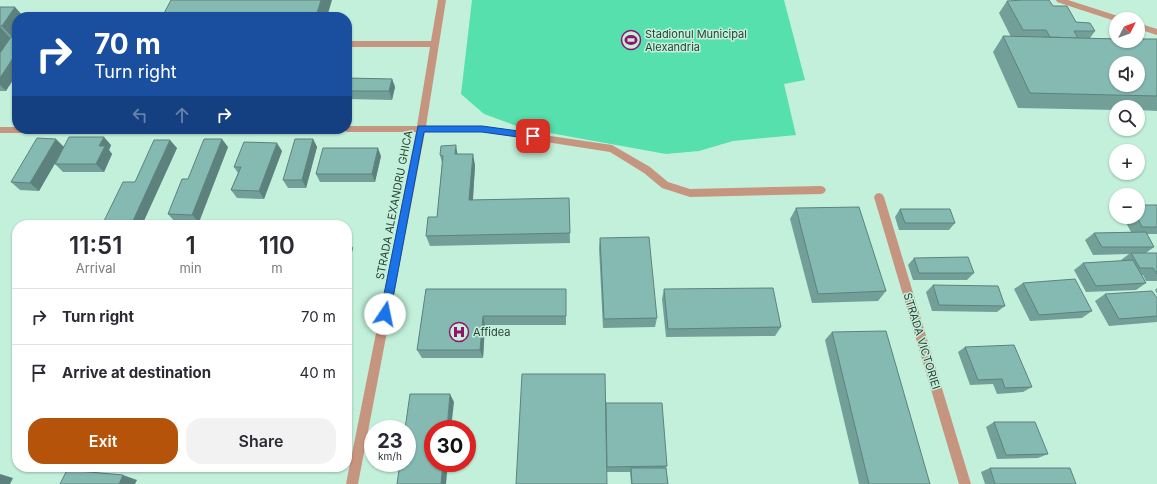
<!DOCTYPE html>
<html lang="en">
<head>
<meta charset="utf-8">
<style>
  :root { --surface:#fff; --page:#f2f2f3; --text:#2b2b33; --muted:#7c7c81; --line:#e1e1e2; --accent:#b45309 }
  body { margin:0; font-family:Inter,sans-serif; background:var(--page); color:var(--text); height:100vh; display:flex; flex-direction:column; font-size:15px; white-space:nowrap }
  * { box-sizing:border-box; margin:0 }
  p { font-size:13px; color:var(--muted) }
  .icon { flex:none; width:22px; height:22px; fill:none; stroke:currentColor; stroke-width:2; stroke-linecap:round; stroke-linejoin:round }
  .map { position:relative; flex:1; overflow:hidden }
  .details { position:absolute; left:12px; top:220px; width:340px; height:252px; display:flex; flex-direction:column; background:var(--surface); border-radius:16px; box-shadow:0 1px 3px #0004 }
  .details>* { flex:none }
  .top-card { position:absolute; left:12px; top:12px; width:340px; height:122px; border-radius:16px; box-shadow:0 1px 3px #0004; background:#1a4fa0; color:#fff; overflow:hidden }
  .needle { width:26px; rotate:48deg }
  .fabs { position:absolute; left:1109px; top:12px; display:grid; gap:8px }
  .fabs a { display:grid; place-items:center; width:36px; height:36px; border-radius:50%; background:var(--surface); box-shadow:0 1px 3px #0004; font-size:20px }
  .speed { position:absolute; left:364px; top:420px; display:flex; gap:8px; font-size:20px; font-weight:700; text-align:center }
  .speed>* { display:grid; place-content:center; width:52px; height:52px; border-radius:50%; background:var(--surface); box-shadow:0 1px 3px #0004; line-height:1 }
  .speed small { font-size:10px; font-weight:400 }
  .speed .limit { border:6px solid #d22; background:#fff; color:#111 }
  .pin { position:absolute; display:grid; place-items:center; width:34px; height:34px; color:#fff; margin:-17px; border-radius:8px; box-shadow:0 2px 6px #0006 }
  .me { position:absolute; width:44px; margin:-22px; rotate:11deg; stroke-linejoin:round; filter:drop-shadow(0 0 3px #0008) }
  .turn { display:flex; align-items:center; gap:14px; height:84px; padding:0 16px; font-size:18px }
  .turn .icon { width:52px; height:52px; stroke-width:2.5 }
  .turn b { display:block; font-size:28px; line-height:34px }
  .lanes { display:flex; align-items:center; height:38px; padding:0 16px; background:#0003; justify-content:center; gap:20px; direction:ltr }
  .lanes .off { opacity:.35 }
  .eta { display:flex; justify-content:space-evenly; align-items:center; height:68px; text-align:center }
  .eta b { font-size:24px; font-weight:600; line-height:28px }
  .cta { display:flex; gap:8px; margin-top:auto; padding:8px 16px }
  .cta a { flex:1; height:46px; border-radius:16px; background:var(--accent); color:#fff; font-size:16px; font-weight:600; line-height:46px; text-align:center }
  .cta a+a { background:var(--page); color:var(--text) }
  ul { padding:0; list-style:none }
  li { display:flex; align-items:center; gap:12px; height:56px; padding:0 16px; border-top:1px solid var(--line) }
  li div { flex:1 }
  li b { display:block; font-size:15px }
  li em { font-style:normal }
  .map>svg:first-child { display:block }
  .green { fill:#55e0ae }
  .lines { fill:none; stroke-linecap:round; stroke-linejoin:round }
  .minor { fill:#c6957f; fill-rule:evenodd }
  .wall { fill:#72a099 }
  .shaded-wall { fill:#5d827d }
  .building { fill:#85bab2; stroke:#5d827d; fill-rule:evenodd }
  .route { fill:#1a73e8; stroke:#114b97 }
  .labels { text-anchor:middle; stroke-width:3; stroke-linejoin:round; paint-order:stroke }
  .poi-label { font-size:11px; fill:#2d4037; stroke:#c2f0db; text-anchor:start }
  .street-label { font-size:11px; fill:#2d4037; stroke:#c2f0db }
</style>
</head>
<body>
<div class="map">
<svg width="1157" height="484" viewBox="0 0 1157 484">
  <rect width="100%" height="100%" fill="#c2f0db"/>
  <!-- green -->
  <polygon class="green" points="472,0 784,0 805,80 784,84 796,135 733,141 699,151 666,154 522,128 484,114 461,94"/>
  <g class="lines">
    <!-- minor -->
    <g class="minor">
      <polygon points="438,0 446,0 426,126 482,126 612,145 650,167 668,182 690,189 821,186 824,187 826,190 824,193 821,194 690,197 662,188 644,173 610,152 482,132 425,132 358,484 346,484 416,132 347,132 343,129 347,129 347,126 417,126 430,47 347,47 347,41 431,41"/>
      <polygon points="1056,0 1068,0 1121,17 1122,19 1116,19 1115,21 1057,2"/>
      <polygon points="1138,23 1157,29 1157,35 1138,29"/>
      <polygon points="0,127 17,127 17,129 304,129 300,132 0,133"/>
      <polygon points="879,193 882,194 884,197 971,484 959,484 874,197 876,194"/>
    </g>
  </g>
  <!-- wall -->
  <g class="wall">
    <polygon points="1007,1 1053,6 1076,22 1095,31 1090,38 1157,39 1157,111 1138,110 1138,107 1116,107 1116,110 1018,108 993,52 1003,36 1011,37 999,13"/>
    <polygon points="0,7 17,17 17,33 14,37 6,91 0,91"/>
    <polygon points="347,78 392,79 395,87 392,100 347,99"/>
    <polygon points="313,139 317,147 306,188 288,188 283,180"/>
    <polygon points="111,145 109,150 112,154 104,172 63,172 55,164 56,162 39,191 20,190 11,182 64,146"/>
    <polygon points="228,147 199,222 175,222 168,214 188,179"/>
    <polygon points="177,148 142,225 106,225 103,223 135,182"/>
    <polygon points="282,151 264,199 237,198 231,190 238,173 234,167"/>
    <polygon points="458,154 475,165 473,200 569,198 570,243 430,246 426,236 437,217 442,163 440,155"/>
    <polygon points="381,156 375,182 320,182 316,174"/>
    <polygon points="1157,205 1157,234 1147,234 1154,247 1146,253 1157,253 1157,281 1146,281 1143,275 1142,275 1146,283 1136,290 1086,292 1074,270 1083,263 1122,261 1121,260 1129,254 1093,255 1085,240 1094,233 1131,232 1123,217 1138,217"/>
    <polygon points="796,208 886,291 878,301 812,303 790,219"/>
    <polygon points="900,209 955,223 949,230 899,230 895,217"/>
    <polygon points="600,238 657,318 655,327 603,328 599,248"/>
    <polygon points="914,258 974,273 967,280 913,280 908,265"/>
    <polygon points="1023,283 1092,311 1082,318 1030,321 1014,289"/>
    <polygon points="933,285 1005,306 997,312 932,311 926,292"/>
    <polygon points="1157,288 1157,294 1155,290"/>
    <polygon points="426,289 566,298 566,325 485,325 483,358 422,358 417,350"/>
    <polygon points="664,289 781,327 775,336 666,337 662,299"/>
    <polygon points="1105,294 1157,298 1157,322 1109,326 1095,301"/>
    <polygon points="832,332 930,484 859,484 825,340"/>
    <polygon points="965,347 1032,387 1023,392 997,394 993,384 970,385 958,352"/>
    <polygon points="606,403 667,466 666,468 668,484 631,484 630,472 607,472"/>
    <polygon points="994,422 1048,454 1038,458 997,459 986,427"/>
    <polygon points="990,468 1076,484 985,484 981,472"/>
  </g>
  <!-- shaded-wall -->
  <g class="shaded-wall">
    <polygon points="321,0 332,0 327,17 316,17 316,16"/>
    <polygon points="15,7 24,17 17,17 17,33 13,38 2,26"/>
    <polygon points="0,27 10,38 0,53"/>
    <polygon points="17,52 17,74 6,91 0,85 0,78"/>
    <polygon points="392,79 395,87 392,100 389,91"/>
    <polygon points="104,137 111,145 109,150 112,154 104,172 96,164 99,146"/>
    <polygon points="56,139 64,147 39,191 30,183"/>
    <polygon points="222,139 228,147 199,222 192,215"/>
    <polygon points="313,139 317,147 306,188 302,180"/>
    <polygon points="170,140 177,148 142,225 134,225 132,223"/>
    <polygon points="277,143 282,151 264,199 259,191"/>
    <polygon points="456,145 458,157 455,154"/>
    <polygon points="378,148 381,156 375,182 372,174"/>
    <polygon points="473,154 475,165 472,211 469,200"/>
    <polygon points="349,241 353,248 349,265 347,262 347,249"/>
    <polygon points="483,316 485,325 483,358 480,350"/>
    <polygon points="450,394 454,402 451,429 447,429"/>
    <polygon points="443,463 448,463 446,484 441,484"/>
    <polygon points="0,474 13,478 10,484 0,484"/>
    <polygon points="123,475 137,480 135,484 119,484"/>
  </g>
  <!-- building -->
  <g class="building">
    <polygon points="171,0 321,0 316,16 162,17"/>
    <polygon points="1024,0 1049,0 1053,6 1067,6 1076,22 1090,23 1095,31 1074,31 1078,38 1050,37 1046,30 1023,30 1007,1"/>
    <polygon points="0,7 15,7 2,26 0,26"/>
    <polygon points="87,16 103,17 87,17"/>
    <path d="M1003,36L1116,39V41H1138V39H1157V96L1030,93ZM1116,63H1138V85H1116Z"/>
    <polygon points="11,37 17,37 17,52 0,78 0,53"/>
    <polygon points="347,78 392,79 389,91 347,91"/>
    <polygon points="69,137 104,137 99,146 105,146 96,164 55,164"/>
    <polygon points="37,138 56,139 30,183 11,182"/>
    <polygon points="204,139 222,139 192,215 168,214 182,179 188,179"/>
    <polygon points="295,139 313,139 302,180 283,180"/>
    <polygon points="154,140 170,140 132,223 103,223 123,182 135,182"/>
    <polygon points="244,142 277,143 259,191 231,190 241,167 234,167"/>
    <polygon points="456,145 455,154 473,154 469,200 569,198 570,233 426,236 428,217 437,217 443,156 440,155 441,146"/>
    <polygon points="323,148 378,148 372,174 316,174"/>
    <polygon points="1138,205 1157,205 1157,227 1142,227 1137,217 1138,217"/>
    <polygon points="859,207 886,291 818,294 796,208"/>
    <polygon points="900,209 950,209 955,223 905,223"/>
    <polygon points="1146,232 1154,247 1102,247 1094,233"/>
    <polygon points="649,237 657,318 604,319 600,238"/>
    <polygon points="347,241 349,241 347,249"/>
    <polygon points="1131,253 1157,253 1157,274 1153,268 1140,268"/>
    <polygon points="968,257 974,273 919,273 914,258"/>
    <polygon points="1133,260 1146,283 1096,286 1083,263"/>
    <polygon points="1075,279 1092,311 1039,315 1023,283"/>
    <polygon points="933,285 998,286 1005,306 939,305"/>
    <polygon points="773,288 781,327 668,329 664,289"/>
    <polygon points="426,289 566,289 566,316 483,316 480,350 417,350"/>
    <polygon points="1152,291 1157,298 1157,316 1119,319 1105,294"/>
    <polygon points="886,331 930,484 869,484 832,332"/>
    <polygon points="1014,345 1032,387 1005,388 1002,379 978,380 965,347"/>
    <polygon points="522,374 605,374 607,484 516,484"/>
    <polygon points="410,394 450,394 447,429 433,429 433,463 443,463 441,484 397,484 400,463 407,463 407,429 405,429"/>
    <polygon points="606,403 662,403 667,466 607,467"/>
    <polygon points="994,422 1035,422 1048,454 1006,455"/>
    <polygon points="631,468 666,468 668,484 632,484"/>
    <polygon points="990,468 1070,468 1076,484 995,484"/>
    <polygon points="67,470 123,475 119,484 60,484"/>
  </g>
  <!-- route -->
  <polygon class="route" points="418,126 482,126 533,133 537,136 533,139 482,132 424,132 390,314 388,317 385,318 382,317 380,314"/>
  <!-- icons -->
  <defs>
    <symbol id="stadium-ring" viewBox="-11 -11 22 22"><circle r="9.5" fill="#c2f0db" stroke="#95126b" stroke-width="1.5"/><path d="M0-5a6.5 5 0 1 0 0 10a6.5 5 0 1 0 0-10ZM-3.5-1.8h7v3.6h-7Z" fill="#95126b"/></symbol>
    <symbol id="hospital-ring" viewBox="-11 -11 22 22"><circle r="9.5" fill="#c2f0db" stroke="#95126b" stroke-width="1.5"/><path d="M-5-5h3v3.5h4V-5h3V5h-3V1.5h-4V5h-3Z" fill="#95126b"/></symbol>
  </defs>
  <g fill-rule="evenodd">
    <use href="#stadium-ring" x="620" y="29" width="22" height="22"/>
    <use href="#hospital-ring" x="448" y="321" width="22" height="22"/>
  </g>
  <g class="labels">
    <!-- poi labels -->
    <g class="poi-label">
      <text x="645" y="38">Stadionul Municipal<tspan x="645" dy="13">Alexandria</tspan></text>
      <text x="473" y="336">Affidea</text>
    </g>
    <!-- street labels -->
    <g class="street-label">
      <text transform="translate(394 205) rotate(-79)" y="4">STRADA ALEXANDRU GHICA</text>
      <text transform="translate(922 341) rotate(73)" y="4">STRADA VICTORIEI</text>
    </g>
  </g>
</svg>
<div class="fabs">
<a><svg class="needle" viewBox="-14 -14 28 28"><path d="M0-13l5 13h-10z" fill="#e53935"/><path d="M0 13l5-13h-10z" fill="#7c7c81"/></svg></a>
<a><svg class="icon" aria-label="sound" viewBox="0 0 24 24"><path d="M4 9h4l5-4v14l-5-4H4zM17 9q2 3 0 6"/></svg></a>
<a><svg class="icon" aria-label="search" viewBox="0 0 24 24"><circle cx="10" cy="10" r="6"/><path d="M15 15l6 6"/></svg></a>
<a>+</a>
<a>−</a>
</div>
<div class="speed"><div>23<small>km/h</small></div><div class="limit">30</div></div>
<div class="pin" style="left:533px;top:136px;background:#d93025"><svg class="icon" aria-label="arrive" viewBox="0 0 24 24"><path d="M6 21V4h12l-3 4 3 4H6"/></svg></div>
<svg class="me" style="left:385px;top:314px" viewBox="-20 -20 40 40"><circle r="19" fill="#fff"/><path d="M0-13L10 11 0 6-10 11z" fill="#1a73e8"/></svg>
<div class="top-card">
<div class="turn"><svg class="icon" aria-label="right" viewBox="0 0 24 24"><path d="M7 20v-9h11M14 6l5 5-5 5"/></svg><div><b>70 m</b>Turn right</div></div>
<div class="lanes"><svg class="icon off" aria-label="left" viewBox="0 0 24 24"><path d="M17 20v-9H6M10 6l-5 5 5 5"/></svg><svg class="icon off" aria-label="ahead" viewBox="0 0 24 24"><path d="M12 20V5M6 11l6-6 6 6"/></svg><svg class="icon" aria-label="right" viewBox="0 0 24 24"><path d="M7 20v-9h11M14 6l5 5-5 5"/></svg></div>
</div>
<section class="details">
<div class="eta">
<div><b>11:51</b><p>Arrival</p></div>
<div><b>1</b><p>min</p></div>
<div><b>110</b><p>m</p></div>
</div>
<ul>
<li><svg class="icon" aria-label="right" viewBox="0 0 24 24"><path d="M7 20v-9h11M14 6l5 5-5 5"/></svg><div><b>Turn right</b></div><em>70 m</em></li>
<li><svg class="icon" aria-label="arrive" viewBox="0 0 24 24"><path d="M6 21V4h12l-3 4 3 4H6"/></svg><div><b>Arrive at destination</b></div><em>40 m</em></li>
</ul>
<div class="cta"><a>Exit</a><a>Share</a></div>
</section>
</div>
</body>
</html>
